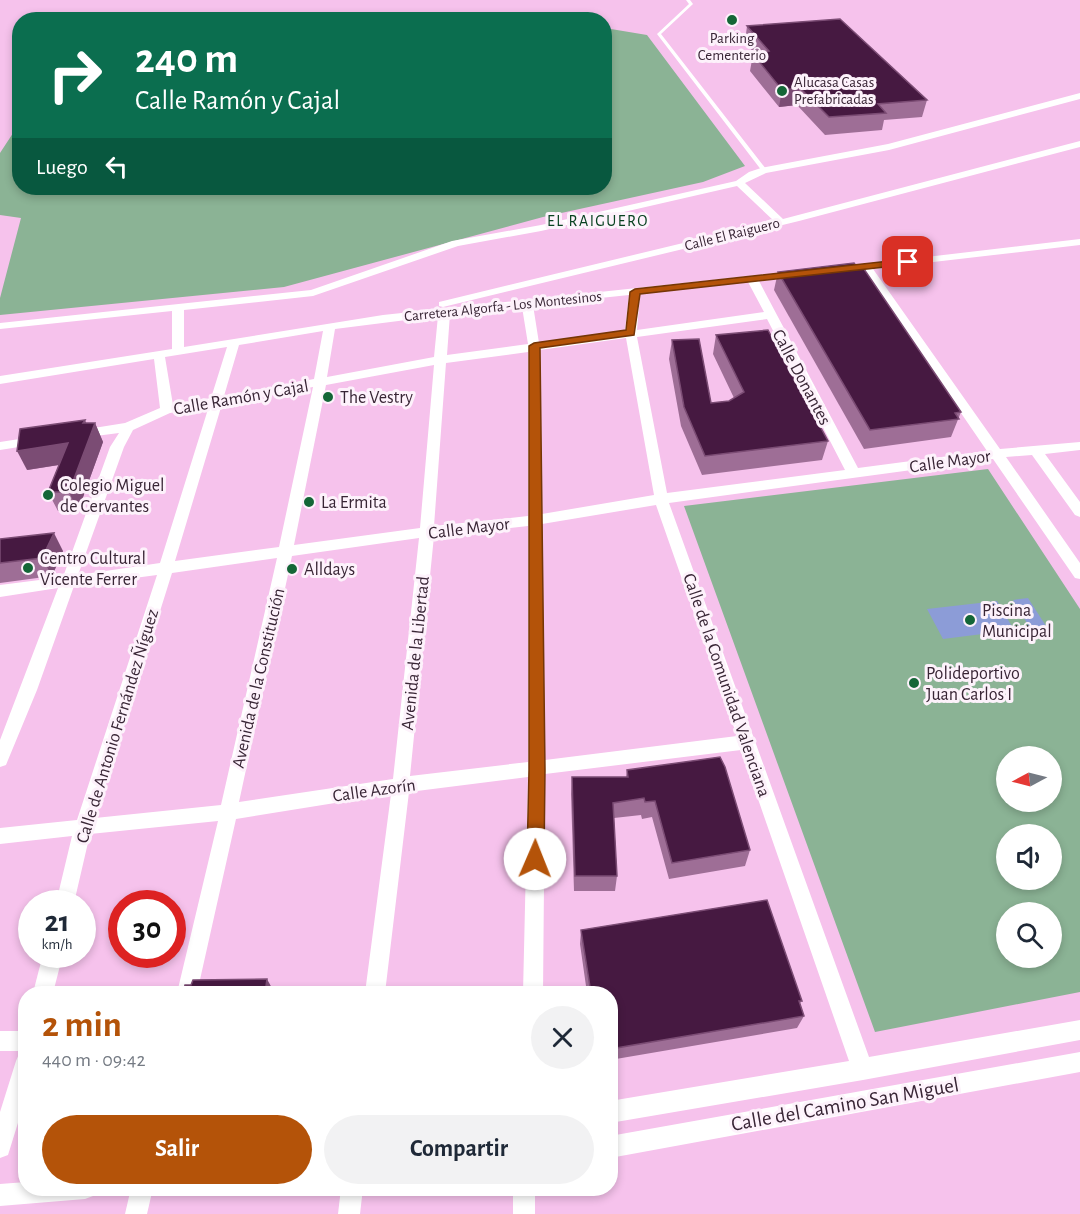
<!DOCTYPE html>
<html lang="es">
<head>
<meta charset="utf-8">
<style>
  :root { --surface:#fff; --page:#f2f2f3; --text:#1f2937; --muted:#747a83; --accent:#b45309 }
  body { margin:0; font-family:"Alegreya Sans",sans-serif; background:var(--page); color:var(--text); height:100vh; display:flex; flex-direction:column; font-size:22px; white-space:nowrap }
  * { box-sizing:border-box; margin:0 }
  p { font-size:20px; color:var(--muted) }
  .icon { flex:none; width:33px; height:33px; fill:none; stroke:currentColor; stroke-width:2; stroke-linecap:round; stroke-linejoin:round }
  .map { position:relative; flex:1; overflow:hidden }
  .panel { position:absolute; left:18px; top:986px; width:600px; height:210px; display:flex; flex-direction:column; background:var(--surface); border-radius:24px; box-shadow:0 3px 9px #0003 }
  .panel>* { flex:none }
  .guide { position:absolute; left:12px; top:12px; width:600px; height:183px; border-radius:24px; box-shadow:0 3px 9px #0003; background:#0b6e4f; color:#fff; overflow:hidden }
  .needle { width:39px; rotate:263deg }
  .fabs { position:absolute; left:996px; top:746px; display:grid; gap:12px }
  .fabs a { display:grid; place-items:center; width:66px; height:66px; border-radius:50%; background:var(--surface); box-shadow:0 3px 9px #0003; font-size:30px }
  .speed { position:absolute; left:18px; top:890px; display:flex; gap:12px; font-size:30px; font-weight:700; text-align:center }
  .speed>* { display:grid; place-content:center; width:78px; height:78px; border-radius:50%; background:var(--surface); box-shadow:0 3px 9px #0003; line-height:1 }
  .speed small { font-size:15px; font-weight:400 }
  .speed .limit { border:9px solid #d22; background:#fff; color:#111 }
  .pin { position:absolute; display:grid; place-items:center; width:51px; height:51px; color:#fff; margin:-26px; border-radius:12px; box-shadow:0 3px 9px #0006 }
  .me { position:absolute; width:66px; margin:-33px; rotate:1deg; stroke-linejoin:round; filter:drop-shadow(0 0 4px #0008) }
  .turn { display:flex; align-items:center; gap:21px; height:126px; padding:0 24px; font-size:27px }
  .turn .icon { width:78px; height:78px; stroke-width:2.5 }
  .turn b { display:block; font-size:42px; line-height:51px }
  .then { display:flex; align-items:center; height:57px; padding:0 24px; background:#0003; gap:12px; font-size:22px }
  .round { display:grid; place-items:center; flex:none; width:63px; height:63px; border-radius:32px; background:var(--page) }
  .summary { display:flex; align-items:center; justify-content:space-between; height:102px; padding:0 24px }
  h1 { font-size:36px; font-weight:700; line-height:45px; color:var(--accent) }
  .button { display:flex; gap:12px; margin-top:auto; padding:12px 24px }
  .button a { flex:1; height:69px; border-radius:36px; background:var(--accent); color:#fff; font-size:24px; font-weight:700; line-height:69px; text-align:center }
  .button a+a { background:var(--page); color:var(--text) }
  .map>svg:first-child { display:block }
  .green { fill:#8bb395; fill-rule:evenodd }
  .water { fill:#8c9cd7 }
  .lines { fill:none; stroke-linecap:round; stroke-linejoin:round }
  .service { fill:#fff; fill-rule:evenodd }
  .minor { fill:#fff; fill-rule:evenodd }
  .wall { fill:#9e6e96 }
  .shaded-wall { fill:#7b4c74 }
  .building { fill:#461941; stroke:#7b4c74; stroke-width:1.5 }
  .route { fill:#b45309; stroke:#753606; stroke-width:1.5 }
  .poi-dot { fill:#146637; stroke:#fdf2fb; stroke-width:2 }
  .labels { text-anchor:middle; stroke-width:6; stroke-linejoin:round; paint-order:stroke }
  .far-poi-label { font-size:15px; fill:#382535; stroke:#fdf2fb }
  .far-street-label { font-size:15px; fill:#382535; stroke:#fdf2fb }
  .far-neighbourhood-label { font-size:16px; letter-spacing:1.5px; fill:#094221; stroke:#fdf2fb }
  .street-label { font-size:18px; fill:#382535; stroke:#fdf2fb }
  .poi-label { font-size:18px; fill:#382535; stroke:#fdf2fb; text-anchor:start }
  .near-street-label { font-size:21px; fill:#382535; stroke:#fdf2fb }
</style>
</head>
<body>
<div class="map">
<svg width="1080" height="1214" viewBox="0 0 1080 1214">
  <rect width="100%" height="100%" fill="#f6c2ec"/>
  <!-- green -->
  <g class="green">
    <polygon points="605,28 647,35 745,166 703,182 543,217 284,287 0,315 0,298 21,218 0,215 0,153 19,124 20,188 604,188"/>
    <path d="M988,469L1080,609V992L875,1032L684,506ZM1006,756H1052V801H1006ZM1006,834H1052V879H1006ZM1006,912H1052V957H1006Z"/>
  </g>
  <!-- water -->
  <g class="water">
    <polygon points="1028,598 1046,626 1030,628 1013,600"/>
    <polygon points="997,601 1014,630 943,639 927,609"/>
  </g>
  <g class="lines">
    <!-- service -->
    <polygon class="service" points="686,0 690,0 693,4 661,34 766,169 766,171 762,171 657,34 689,4"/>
    <!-- minor -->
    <g class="minor">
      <path d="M1080,93V99L889,150L766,173L745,183L783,219L1080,141V147L799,221L443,307L439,306V302L774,221L737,186L541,231L458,246L313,296L184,310V347L383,315L797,271L802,274L801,276L759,281L858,468L987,451L863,270L841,271V267L1080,239V245L873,269L1000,449L1080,442V450L1045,454L1080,502V517L1075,515L1032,455L1006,457L1080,563V579L1075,578L993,459L669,503L869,1057L1080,1020V1040L863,1080L610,1123V1101L849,1061L741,750L545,774L543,993H523L528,777L409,792L385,993H365L391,794L236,819L197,993H177L218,821L90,834L74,903H56L72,836L0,844V828L77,820L157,575L74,586L37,690L8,760L6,765L0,767V740L58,588L0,597V585L63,577L110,447L119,433L80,438L75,437L74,434L75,431L125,423L160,408L154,359L0,384V376L172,349V311L0,329V323L311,290L452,241L541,225L736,181L749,172L761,168L888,144ZM748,282L764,312L637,330L640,294ZM629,295L625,331L539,343L533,305ZM522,307L528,344L447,355L450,314ZM438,316L434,357L327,377L335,329ZM767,319L845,470L667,493L637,337ZM323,331L314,379L224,396L239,345ZM626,338L654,495L542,514L540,350ZM227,347L211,398L173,405L165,357ZM528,352V516L434,526L446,363ZM434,365L420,528L294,545L326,385ZM313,387L279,547L175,561L222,404ZM209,406L160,563L78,575L124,447L133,430L170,413ZM656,505L737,736L545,760L542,524ZM528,526V762L410,776L434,536ZM419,538L393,779L239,802L292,556ZM277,558L221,805L95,818L172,573Z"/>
      <polygon points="39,436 44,437 45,440 44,443 0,450 0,442"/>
      <polygon points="43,954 63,954 53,993 33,993"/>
      <polygon points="0,1031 26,1031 26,1097 8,1155 0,1158 0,1112 16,1061 19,1054 25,1051 0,1051"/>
      <polygon points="1080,1052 1080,1072 610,1158 610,1136"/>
      <polygon points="26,1182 26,1188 96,1188 93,1196 85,1199 0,1206 0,1184"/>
      <polygon points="131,1188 153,1188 147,1214 125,1214"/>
      <polygon points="341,1188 363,1188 360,1214 338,1214"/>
      <rect x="513" y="1188" width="22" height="26"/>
    </g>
  </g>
  <!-- wall -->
  <g class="wall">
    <polygon points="747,26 927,100 922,117 884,120 882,130 825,135 797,105 779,107 750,71 753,54 755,54 745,42"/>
    <polygon points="778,272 961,412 951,437 864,449 774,290"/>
    <polygon points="716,335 828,441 822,460 702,475 681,426 669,359 672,340 711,403 729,401 734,398 713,354"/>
    <polygon points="86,423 95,423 103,442 78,511 58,511 48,492 59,465 27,470"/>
    <polygon points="0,539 63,551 52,576 0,583"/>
    <polygon points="627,770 750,850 745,866 669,879 652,817 642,819 641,815 614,818 617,876 615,891 574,891 571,794 572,777 626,777"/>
    <polygon points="581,930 802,1001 800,1003 804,1016 797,1028 610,1060 610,993 587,993 580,944"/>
  </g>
  <!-- shaded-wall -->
  <g class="shaded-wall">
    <polygon points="800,88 797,105 779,107 782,90"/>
    <polygon points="85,420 91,435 95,423 103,442 78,511 69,492"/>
    <polygon points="68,443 77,462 27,470 17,451"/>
    <polygon points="54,533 63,551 52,576 42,558"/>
    <polygon points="267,979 273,990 273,993 265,993"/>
  </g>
  <!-- building -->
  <g class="building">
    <polygon points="840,19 927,100 878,104 886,113 829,117 800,88 782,90 753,54 769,51 747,26"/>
    <polygon points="854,263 857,267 862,266 961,412 955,413 959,419 870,430 778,272"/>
    <polygon points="768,330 828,441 705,456 684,407 672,340 699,339 711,403 729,401 744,392 716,335"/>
    <polygon points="85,420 83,423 95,423 69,492 48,492 68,443 17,451 20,429"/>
    <polygon points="54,533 42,558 0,563 0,539"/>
    <polygon points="720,757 725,767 750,850 672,863 655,801 645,802 644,798 613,803 617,876 575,876 572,777 628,777 627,770"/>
    <polygon points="767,900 802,1001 799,1001 804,1016 610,1049 610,993 591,993 581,930"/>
    <polygon points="267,979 265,993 183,993 185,985 191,985 193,980"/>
  </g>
  <!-- route -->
  <polygon class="route" points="908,259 912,260 912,264 640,294 634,335 540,348 545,770 544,859 541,864 535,867 530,864 527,859 529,770 529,346 534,343 626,330 630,292 635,289"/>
  <!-- markers -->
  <g class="poi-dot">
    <circle cx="732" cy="20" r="6"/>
    <circle cx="782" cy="91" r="6"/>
    <circle cx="328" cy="397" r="6"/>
    <circle cx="48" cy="495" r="6"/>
    <circle cx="309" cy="502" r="6"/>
    <circle cx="28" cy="568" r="6"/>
    <circle cx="292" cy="569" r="6"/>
    <circle cx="970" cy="620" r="6"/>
    <circle cx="914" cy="683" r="6"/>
  </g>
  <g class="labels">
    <!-- far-poi labels -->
    <g class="far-poi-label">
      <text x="732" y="43">Parking<tspan x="732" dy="17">Cementerio</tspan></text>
      <text x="794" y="87" text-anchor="start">Alucasa Casas<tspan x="794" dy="17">Prefabricadas</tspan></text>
    </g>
    <!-- far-street labels -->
    <g class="far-street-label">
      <text transform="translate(732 234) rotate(-14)" y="5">Calle El Raiguero</text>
      <text transform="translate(503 306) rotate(-6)" y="5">Carretera Algorfa - Los Montesinos</text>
    </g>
    <!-- far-neighbourhood labels -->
    <g class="far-neighbourhood-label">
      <text x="598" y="226">EL RAIGUERO</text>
    </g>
    <!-- street labels -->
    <g class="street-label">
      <text transform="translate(802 377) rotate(62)" y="6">Calle Donantes</text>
      <text transform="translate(241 397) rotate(-10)" y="6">Calle Ramón y Cajal</text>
      <text transform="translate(950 461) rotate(-8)" y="6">Calle Mayor</text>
      <text transform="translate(469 528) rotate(-7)" y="6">Calle Mayor</text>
      <text transform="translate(415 653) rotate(-84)" y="6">Avenida de la Libertad</text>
      <text transform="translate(258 678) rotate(-77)" y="6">Avenida de la Constitución</text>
      <text transform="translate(727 685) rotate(71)" y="6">Calle de la Comunidad Valenciana</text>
      <text transform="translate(117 726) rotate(-73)" y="6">Calle de Antonio Fernández Ñíguez</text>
      <text transform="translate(374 790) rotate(-8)" y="6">Calle Azorín</text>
    </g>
    <!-- poi labels -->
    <g class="poi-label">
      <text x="340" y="403">The Vestry</text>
      <text x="60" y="491">Colegio Miguel<tspan x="60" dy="21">de Cervantes</tspan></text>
      <text x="321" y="508">La Ermita</text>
      <text x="40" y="564">Centro Cultural<tspan x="40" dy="21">Vicente Ferrer</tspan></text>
      <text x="304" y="575">Alldays</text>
      <text x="982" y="616">Piscina<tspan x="982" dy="21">Municipal</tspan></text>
      <text x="926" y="679">Polideportivo<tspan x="926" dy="21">Juan Carlos I</tspan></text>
    </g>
    <!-- near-street labels -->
    <g class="near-street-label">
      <text transform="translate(845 1104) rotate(-10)" y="7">Calle del Camino San Miguel</text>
    </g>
  </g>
</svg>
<div class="fabs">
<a><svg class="needle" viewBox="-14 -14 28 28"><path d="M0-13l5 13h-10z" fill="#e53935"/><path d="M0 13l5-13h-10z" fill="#747a83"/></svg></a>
<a><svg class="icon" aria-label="sound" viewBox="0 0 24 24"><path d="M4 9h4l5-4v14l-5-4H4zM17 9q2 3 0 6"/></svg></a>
<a><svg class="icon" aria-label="search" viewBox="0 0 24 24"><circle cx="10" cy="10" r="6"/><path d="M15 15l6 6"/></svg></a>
</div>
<div class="speed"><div>21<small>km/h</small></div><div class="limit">30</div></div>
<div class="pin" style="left:908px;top:262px;background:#d93025"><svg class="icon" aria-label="arrive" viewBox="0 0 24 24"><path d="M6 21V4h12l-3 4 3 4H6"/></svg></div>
<svg class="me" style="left:535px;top:859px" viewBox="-20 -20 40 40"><circle r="19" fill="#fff"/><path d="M0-13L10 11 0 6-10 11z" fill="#b45309"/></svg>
<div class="guide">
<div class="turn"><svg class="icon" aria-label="right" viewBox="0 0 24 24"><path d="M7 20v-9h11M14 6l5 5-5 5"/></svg><div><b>240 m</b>Calle Ramón y Cajal</div></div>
<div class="then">Luego<svg class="icon" aria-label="left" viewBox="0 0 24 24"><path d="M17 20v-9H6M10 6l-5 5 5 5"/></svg></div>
</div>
<section class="panel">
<div class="summary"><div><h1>2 min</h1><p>440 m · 09:42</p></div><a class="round"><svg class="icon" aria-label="close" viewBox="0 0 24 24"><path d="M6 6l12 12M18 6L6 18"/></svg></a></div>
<div class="button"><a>Salir</a><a>Compartir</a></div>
</section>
</div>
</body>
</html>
